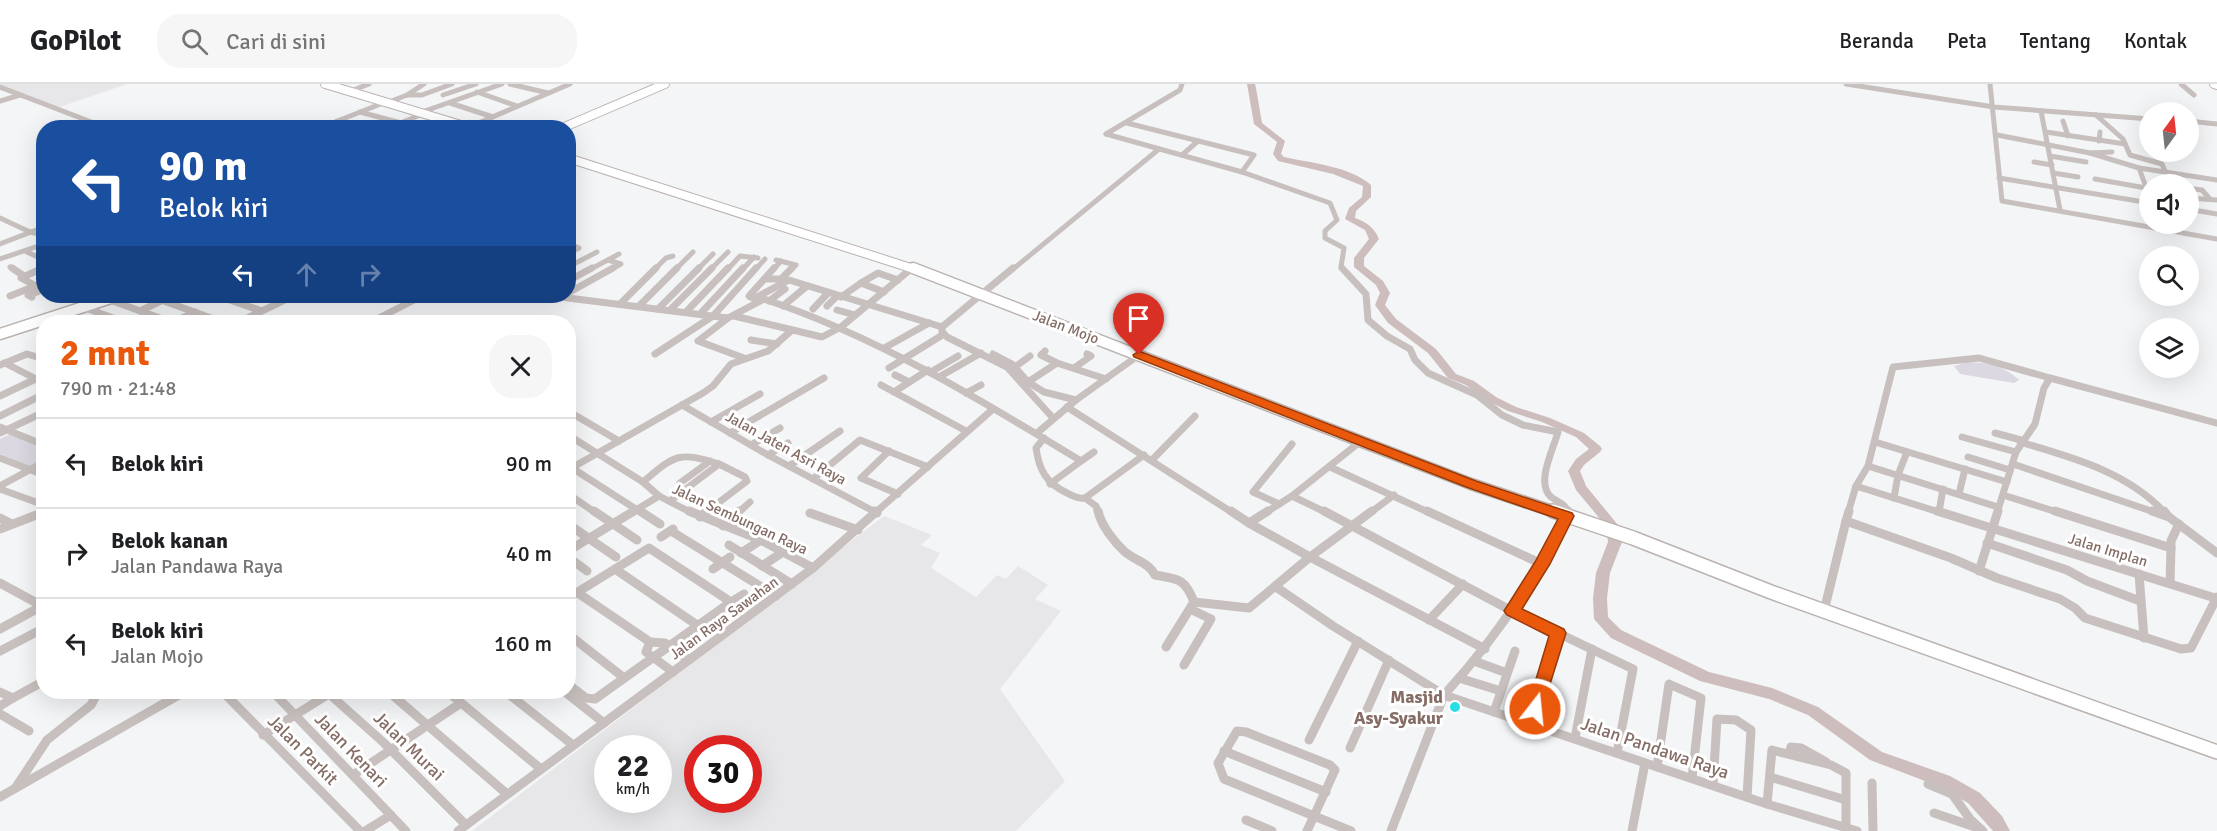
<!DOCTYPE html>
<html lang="id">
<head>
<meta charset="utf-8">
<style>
  :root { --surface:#fff; --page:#f6f6f6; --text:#202124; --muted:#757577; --line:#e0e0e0; --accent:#ea580c }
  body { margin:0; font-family:Signika,sans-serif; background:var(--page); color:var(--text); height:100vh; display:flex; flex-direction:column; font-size:22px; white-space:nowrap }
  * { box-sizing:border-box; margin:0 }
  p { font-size:20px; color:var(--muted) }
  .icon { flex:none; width:33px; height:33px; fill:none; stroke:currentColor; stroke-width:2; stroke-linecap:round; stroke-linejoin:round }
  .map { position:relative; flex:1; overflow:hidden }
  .panel { position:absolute; left:36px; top:231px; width:540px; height:384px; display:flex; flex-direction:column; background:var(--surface); border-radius:24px; box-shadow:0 6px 24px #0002 }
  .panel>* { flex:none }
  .hud { position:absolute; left:36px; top:36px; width:540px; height:183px; border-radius:24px; box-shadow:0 6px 24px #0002; background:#1a4fa0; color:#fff; overflow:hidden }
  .needle { width:39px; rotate:15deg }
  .fabs { position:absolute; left:2139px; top:18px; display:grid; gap:12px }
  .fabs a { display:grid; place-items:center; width:60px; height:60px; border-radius:50%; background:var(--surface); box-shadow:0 6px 24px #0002; font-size:30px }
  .speed { position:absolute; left:594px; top:651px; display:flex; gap:12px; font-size:30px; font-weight:700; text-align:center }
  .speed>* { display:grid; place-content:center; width:78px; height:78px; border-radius:50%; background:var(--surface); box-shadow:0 6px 24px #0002; line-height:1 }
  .speed small { font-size:15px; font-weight:400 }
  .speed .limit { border:9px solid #d22; background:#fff; color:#111 }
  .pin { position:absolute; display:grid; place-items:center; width:51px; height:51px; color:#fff; margin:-62px -26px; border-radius:50% 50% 50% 0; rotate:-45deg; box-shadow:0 0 6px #0007 }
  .pin .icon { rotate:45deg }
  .me { position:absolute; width:66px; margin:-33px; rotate:16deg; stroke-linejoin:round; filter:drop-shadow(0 0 4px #0008) }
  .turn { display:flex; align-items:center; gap:21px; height:126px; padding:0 24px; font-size:27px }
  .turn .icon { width:78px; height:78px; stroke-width:2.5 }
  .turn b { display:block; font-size:42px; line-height:51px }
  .lanes { display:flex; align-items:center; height:57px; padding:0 24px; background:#0003; justify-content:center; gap:30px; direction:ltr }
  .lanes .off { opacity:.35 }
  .round { display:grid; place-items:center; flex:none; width:63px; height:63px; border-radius:24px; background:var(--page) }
  .head { display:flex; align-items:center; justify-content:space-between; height:102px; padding:0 24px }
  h1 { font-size:36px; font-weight:700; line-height:45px; color:var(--accent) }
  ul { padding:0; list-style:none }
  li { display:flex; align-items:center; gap:18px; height:90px; padding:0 24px; border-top:2px solid var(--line) }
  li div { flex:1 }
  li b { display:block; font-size:22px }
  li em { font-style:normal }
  header { display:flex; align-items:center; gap:36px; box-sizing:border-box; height:84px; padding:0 30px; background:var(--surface); border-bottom:2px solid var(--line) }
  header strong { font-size:28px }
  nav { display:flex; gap:33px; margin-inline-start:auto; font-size:21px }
  .search { width:420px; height:54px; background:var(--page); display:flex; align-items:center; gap:15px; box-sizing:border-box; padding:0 21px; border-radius:24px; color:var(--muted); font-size:22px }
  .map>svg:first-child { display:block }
  .built { fill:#e7e6e8; fill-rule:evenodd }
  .green { fill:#dbd8e1 }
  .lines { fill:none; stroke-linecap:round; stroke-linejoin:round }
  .river { fill:#cdbebd; fill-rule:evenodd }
  .secondary-far2-casing { stroke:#bbb3b0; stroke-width:10 }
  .secondary-far1-casing { stroke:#bbb3b0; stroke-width:13 }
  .secondary-casing { stroke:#bbb3b0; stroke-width:16 }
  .street-far2 { stroke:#c7c0be; stroke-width:5 }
  .street-far1 { stroke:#c7c0be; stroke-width:7 }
  .street { stroke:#c7c0be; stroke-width:9 }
  .secondary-far2 { stroke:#fff; stroke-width:8 }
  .secondary-far1 { stroke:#fff; stroke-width:10 }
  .secondary { stroke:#fff; stroke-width:13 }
  .route { fill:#ea580c; stroke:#983908; stroke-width:1.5 }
  .poi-dot { fill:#28dfe3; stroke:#fff; stroke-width:2 }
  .labels { text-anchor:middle; stroke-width:6; stroke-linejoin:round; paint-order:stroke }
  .street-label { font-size:15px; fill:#856d66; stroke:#fff }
  .near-poi-label { font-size:18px; font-weight:bold; fill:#856d66; stroke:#fff; text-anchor:end }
  .near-street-label { font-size:18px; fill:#856d66; stroke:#fff }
</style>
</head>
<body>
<header>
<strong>GoPilot</strong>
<div class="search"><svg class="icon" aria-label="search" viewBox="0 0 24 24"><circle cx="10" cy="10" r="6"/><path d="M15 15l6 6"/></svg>Cari di sini</div>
<nav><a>Beranda</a><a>Peta</a><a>Tentang</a><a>Kontak</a></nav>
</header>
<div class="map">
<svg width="2217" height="747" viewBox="0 0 2217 747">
  <rect width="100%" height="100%" fill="#f4f5f7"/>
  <!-- built -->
  <g class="built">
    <polygon points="0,0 127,0 57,24 0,3"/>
    <path d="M884,432L932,451L921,461L940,469L931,484L976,513L997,491L1006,495L1018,482L1048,501L1035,515L1061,527L1000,605L1065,697L1016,747H472ZM608,664H658V716H608ZM698,664H748V716H698Z"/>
  </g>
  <!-- green -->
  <g class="green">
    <path d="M1968,278C1989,279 2004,282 2019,296L2014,299L1960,290L1954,282Z"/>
    <polygon points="10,350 43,364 43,376 31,383 0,370 0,355"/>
  </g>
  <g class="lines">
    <!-- river -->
    <path class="river" d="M1247,0H1255L1256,4L1262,39L1285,57L1281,70L1284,73C1311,79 1349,82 1371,101V113L1356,127L1355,134C1366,138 1374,143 1379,155L1364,174V182L1383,197L1390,209L1385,221L1396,235L1436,265L1456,290L1474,297L1496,313L1516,323L1550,334L1584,349L1600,362L1602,365L1600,368L1584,381L1580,387L1586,402L1618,441L1622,458L1610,489L1607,514L1608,533L1621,546L1709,588L1772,604L1818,623L1882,668L1950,692L1980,709L2002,732L2010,747H1993L1968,719L1938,702L1870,676L1808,631L1769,615L1700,597L1611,554L1594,535L1593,514L1596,489L1608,458L1606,442L1576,406L1568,387L1576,375L1589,365L1576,353L1542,338L1508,327L1488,317L1466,301L1448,294L1428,269L1388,239L1375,221L1380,209L1376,201L1354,183V174L1369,155L1365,146L1345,135L1349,124L1362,113L1363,102L1333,90L1278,77L1273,70L1277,58L1254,40Z"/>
    <defs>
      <g id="secondary-far2">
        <polyline points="325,0 471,44"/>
        <polyline points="2214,0 2217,1"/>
        <polyline points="562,44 665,0"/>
        <polyline points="568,74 917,186"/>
      </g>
      <g id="secondary-far1">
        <polyline points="913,184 1471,400 1558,429"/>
        <polyline points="0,250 117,212"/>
      </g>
      <polyline id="secondary" points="1553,427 1633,454 1771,508 2217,668"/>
    </defs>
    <!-- secondary-far2 casing -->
    <use href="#secondary-far2" class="secondary-far2-casing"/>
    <!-- secondary-far1 casing -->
    <use href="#secondary-far1" class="secondary-far1-casing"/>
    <!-- secondary casing -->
    <use href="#secondary" class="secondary-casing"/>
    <!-- street-far2 -->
    <g class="street-far2">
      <polyline points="510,0 548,9"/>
      <polyline points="1846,0 1994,23 2150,35"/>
      <polyline points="1990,0 2002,117 2217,155"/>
      <polyline points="2181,0 2194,11"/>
      <polyline points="0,3 107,44"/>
      <polyline points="351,7 369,0"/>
      <polyline points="477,8 517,22"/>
      <polyline points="407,11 422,11 452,0"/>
      <polyline points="443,11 476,0"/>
      <polyline points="0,17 20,11"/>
      <polyline points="389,18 407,11 424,0"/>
      <polyline points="450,19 493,33"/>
      <polyline points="2041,27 2060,126"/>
      <polyline points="360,28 401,39"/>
      <polyline points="422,28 502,0"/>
      <polyline points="2096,31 2123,55 2130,71 2162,80 2170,100"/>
      <polyline points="337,37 355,44"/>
      <polyline points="2063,37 2068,52"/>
      <polyline points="2188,37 2217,40"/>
      <polyline points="1127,39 1254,71 1242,88"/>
      <polyline points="469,43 570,0"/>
      <polyline points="320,44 388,17"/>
      <polyline points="388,44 425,29"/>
      <polyline points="2046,48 2125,60"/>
      <polyline points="1106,50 1242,88 1330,119 1337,136 1325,147 1325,154 1344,164 1341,183 1344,186"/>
      <polyline points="1106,50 1180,6 1182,0"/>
      <polyline points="1997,51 2090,69 2112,68"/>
      <polyline points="2099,57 2100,48"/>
      <polyline points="2090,69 2139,84 2217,96"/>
      <polyline points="1182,71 1198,57"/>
      <polyline points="2050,72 2086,78"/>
      <polyline points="2034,78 2052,81"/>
      <polyline points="2139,84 2150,114"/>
      <polyline points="2053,89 2078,93"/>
      <polyline points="1999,94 2150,119"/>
      <polyline points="2095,95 2146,104"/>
      <polyline points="2194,105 2202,106 2210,115"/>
      <polyline points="2188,114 2217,116"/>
      <polyline points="2188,125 2217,130"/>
      <polyline points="0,134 30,148 44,151"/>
      <polyline points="568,159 579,164 568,170"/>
      <polyline points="0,160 44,143"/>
      <polyline points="25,167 44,176"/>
      <polyline points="0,175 44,160"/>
      <polyline points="608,176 621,180 610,186"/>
      <polyline points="776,176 796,181 791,186"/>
      <polyline points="10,183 14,186"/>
      <polyline points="568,183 597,168"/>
      <polyline points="40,186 44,184"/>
      <polyline points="589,186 619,170"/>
      <polyline points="654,186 666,174 673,172"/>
      <polyline points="675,186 693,168"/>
      <polyline points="697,186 713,170"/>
      <polyline points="710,186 728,168"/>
      <polyline points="727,186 740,172 758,174"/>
      <polyline points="742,186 754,173"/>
      <polyline points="755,186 765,175"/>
      <polyline points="773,186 781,177"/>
      <polyline points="910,186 912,184"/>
      <polyline points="1012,186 1159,65"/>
    </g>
    <!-- street-far1 -->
    <g class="street-far1">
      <polyline points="12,184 24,192"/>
      <polyline points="43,184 21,194 44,206"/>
      <path d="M1342,184L1366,210L1368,236L1387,252L1410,265L1415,276L1428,289L1477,311L1502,331L1523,341L1558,348C1554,364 1535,399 1551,413C1558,418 1566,420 1568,429"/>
      <polyline points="765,195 781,195 792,184"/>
      <polyline points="568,197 592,184"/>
      <polyline points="884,208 861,199 878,189 898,196"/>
      <polyline points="568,209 613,184"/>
      <polyline points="10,212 35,202"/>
      <polyline points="56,212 60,212"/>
      <polyline points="77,212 90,220"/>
      <polyline points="150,212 222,238"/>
      <polyline points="218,212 262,227"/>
      <path d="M552,212L728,234L764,215C878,253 979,315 1081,377L1050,400"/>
      <polyline points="32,213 28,211 43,206"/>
      <polyline points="841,213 861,199"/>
      <polyline points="755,214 789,196 942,243"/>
      <polyline points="107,215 171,238"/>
      <polyline points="757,216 749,212 774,184"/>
      <polyline points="769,217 785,205"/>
      <polyline points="620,220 656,184"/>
      <polyline points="639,222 677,184"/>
      <polyline points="783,222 807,202"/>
      <polyline points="827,222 837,212"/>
      <polyline points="83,223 124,238"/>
      <polyline points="658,225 699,184"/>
      <polyline points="813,225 828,209"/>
      <polyline points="670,226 712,184"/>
      <polyline points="837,226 855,231"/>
      <polyline points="140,227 163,216"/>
      <polyline points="686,228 728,184"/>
      <polyline points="702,228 743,184"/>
      <polyline points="734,232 822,253 841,243 912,184"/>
      <polyline points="728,234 698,257 744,274"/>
      <polyline points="174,238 195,228"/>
      <polyline points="239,238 293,212"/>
      <polyline points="371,238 422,212"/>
      <polyline points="942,243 1013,184"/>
      <polyline points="942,243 942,248 947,253 1007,283 1053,334"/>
      <polyline points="751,256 777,260"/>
      <polyline points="886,263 929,239"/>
      <polyline points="1045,267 1041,271 1057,279"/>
      <polyline points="655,270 713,232 756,184"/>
      <polyline points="993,270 1012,280 1028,298"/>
      <polyline points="5,279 36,295"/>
      <polyline points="0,281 27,270 44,275"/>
      <polyline points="1015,283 1030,272"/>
      <polyline points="889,284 944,250"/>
      <polyline points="1074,284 1091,272 1087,270"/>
      <polyline points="928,286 894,308 966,347"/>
      <polyline points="931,288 958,272"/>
      <polyline points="895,291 909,298"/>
      <polyline points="939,293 981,269"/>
      <polyline points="881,301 894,308"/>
      <polyline points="966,309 981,301"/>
      <polyline points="0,312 44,291"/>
      <polyline points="1076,316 1044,308 1028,298 1057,279 1106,295"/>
      <polyline points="682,321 768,371 877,429"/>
      <polyline points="1067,323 1233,429"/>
      <polyline points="568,327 619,357"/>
      <polyline points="0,332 44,310"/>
      <polyline points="711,338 760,310"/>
      <polyline points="0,343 44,361"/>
      <polyline points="0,349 44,328"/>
      <polyline points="730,349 824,294"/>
      <polyline points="1037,349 1076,316 1139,271"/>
      <polyline points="1995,349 2021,356"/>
      <polyline points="568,351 643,398 659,412 692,429"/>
      <polyline points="1962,353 2016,368"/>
      <path d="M1044,354L1036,364C1039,386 1046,399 1067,409C1073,412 1078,415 1085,414L1144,371"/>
      <polyline points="1875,358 2007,398"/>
      <path d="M2020,358C2071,373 2128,388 2165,429"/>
      <polyline points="751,361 780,344"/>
      <polyline points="889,367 861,394 898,410"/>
      <polyline points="768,371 788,359"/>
      <polyline points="1968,373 2010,386"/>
      <polyline points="0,374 44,391"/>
      <polyline points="1152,376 1195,332"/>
      <polyline points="1081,377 1094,368"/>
      <polyline points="2013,380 2157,429"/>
      <polyline points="789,382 840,347"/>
      <polyline points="1868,382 1893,283 1979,274 2050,294"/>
      <polyline points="1330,383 1430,429"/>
      <polyline points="572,384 642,429"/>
      <polyline points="568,386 703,309 713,302 731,280 768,267 791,247"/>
      <polyline points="813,395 860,356 928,383"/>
      <path d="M643,398C675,371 678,367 719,380L670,417"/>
      <polyline points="680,399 710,377"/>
      <polyline points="0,402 44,378"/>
      <polyline points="1856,402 1868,382 1998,423"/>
      <polyline points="0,405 44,421"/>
      <polyline points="568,410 596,429"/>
      <polyline points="1959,410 1965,385"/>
      <polyline points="2003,411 2060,429"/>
      <polyline points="1085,414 1096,422 1098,429"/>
      <polyline points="1894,414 1898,391 1907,368"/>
      <polyline points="1279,420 1253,408 1292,360"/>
      <polyline points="1939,428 1943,405"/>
      <polyline points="42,429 44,428"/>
      <polyline points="631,429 659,412"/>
      <polyline points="705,429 747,397 745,393 719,380"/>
      <polyline points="738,429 750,418"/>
      <polyline points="875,429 993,325"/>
      <polyline points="1265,429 1292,412"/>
      <polyline points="1327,429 1292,412 1361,357"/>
      <polyline points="1370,429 1394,411"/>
      <polyline points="1848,429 1856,402 1942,429"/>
      <polyline points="1997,429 2016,368 2035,340 2044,304 2050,294 2217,339"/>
    </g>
    <!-- street -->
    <g class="street">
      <polyline points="594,427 637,456"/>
      <polyline points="640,427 660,440"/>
      <polyline points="689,427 761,456 813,484"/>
      <polyline points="874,427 877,429"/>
      <path d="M1098,427C1101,441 1114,458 1125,468C1136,477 1148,478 1155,491C1178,495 1185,494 1194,518"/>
      <polyline points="1231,427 1249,439"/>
      <polyline points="1268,427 1249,439 1310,473 1372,427"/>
      <polyline points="1324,427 1512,527 1633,585 1617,669"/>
      <polyline points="1427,427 1542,480"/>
      <path d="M1568,427C1565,441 1554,456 1547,469C1518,521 1484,567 1444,611L1767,720L1857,747"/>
      <polyline points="1937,427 2215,514"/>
      <polyline points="2055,427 2171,464 2170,499"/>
      <polyline points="2152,427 2169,433 2217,469"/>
      <polyline points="2164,427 2168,432"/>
      <polyline points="810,429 858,446"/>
      <polyline points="700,433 707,427"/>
      <polyline points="0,434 12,440"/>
      <polyline points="1846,437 1849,427"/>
      <polyline points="568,440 616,473"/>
      <polyline points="723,442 739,427"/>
      <polyline points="0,445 44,428"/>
      <polyline points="671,447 776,512"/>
      <polyline points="661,453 673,445"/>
      <polyline points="1987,459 2067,486 2087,497 2140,517"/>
      <polyline points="729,461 792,500"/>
      <polyline points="2171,464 2171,457 2179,440"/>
      <polyline points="568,467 634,427"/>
      <polyline points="741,469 761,456"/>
      <polyline points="568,473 587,487"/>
      <polyline points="762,482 783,468"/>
      <polyline points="615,485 697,541"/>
      <polyline points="713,485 730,473"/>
      <polyline points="1979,487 1998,427"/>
      <polyline points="2139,490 2144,554"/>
      <polyline points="0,499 44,523"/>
      <polyline points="1276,503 1333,542 1444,611 1391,747"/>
      <polyline points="578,509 650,558"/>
      <polyline points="568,514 649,464 731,518 595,615 586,614 568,600"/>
      <polyline points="731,518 744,510"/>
      <polyline points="1824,527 1846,437 1951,474 1997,494 2060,515 2075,524 2085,534 2181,565 2191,564 2217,513"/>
      <polyline points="1429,536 1463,500"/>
      <polyline points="0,545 42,522"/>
      <polyline points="568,550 623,593"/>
      <polyline points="1166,563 1194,518 1249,524 1310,473 1485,565"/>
      <polyline points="0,567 44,544"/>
      <polyline points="1474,577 1507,589"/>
      <polyline points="1184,581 1211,535 1190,525"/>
      <polyline points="673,588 646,568 650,558 665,559 689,576"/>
      <polyline points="1459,594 1501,607"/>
      <polyline points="0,608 13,614 44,597"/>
      <polyline points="223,608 360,747"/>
      <polyline points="273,608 406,747"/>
      <polyline points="327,608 383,658 466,741"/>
      <polyline points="389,608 507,710"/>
      <polyline points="448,608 541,685"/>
      <polyline points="506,608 573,661"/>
      <polyline points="565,608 604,639"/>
      <polyline points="0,622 13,614"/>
      <polyline points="1494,628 1515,567"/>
      <polyline points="0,630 29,647"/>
      <polyline points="1531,640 1558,549"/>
      <polygon points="1237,647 1246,648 1330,681 1335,686 1314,732 1224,695 1218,679"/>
      <polyline points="263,651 332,608"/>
      <polyline points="1575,654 1592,565"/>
      <polyline points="1309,656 1358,557"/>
      <polyline points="1350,664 1389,576"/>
      <polyline points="1224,667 1326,708"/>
      <polyline points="1789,670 1791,663 1801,664 1826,678"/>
      <polyline points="1657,683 1669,600 1701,614 1692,694"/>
      <polyline points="353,691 461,619"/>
      <polyline points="1770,693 1846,716"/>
      <polyline points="1872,699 1873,747"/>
      <polyline points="1928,700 1952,710 1970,735 1983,747"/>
      <polyline points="1713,701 1717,635 1736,636 1751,646 1747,713"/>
      <polyline points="16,703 47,656 91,621 98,608"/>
      <polyline points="0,713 184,608"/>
      <polyline points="1767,720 1772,666 1831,681 1846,689 1846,744"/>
      <polyline points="1934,729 1975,743"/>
      <polyline points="1314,732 1351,747"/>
      <polyline points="1246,736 1272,747"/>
      <polyline points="365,747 391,731"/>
      <polyline points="458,747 813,484 877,427"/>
      <polyline points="1307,747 1314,732"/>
      <polyline points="1632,747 1645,679"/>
    </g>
    <!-- secondary-far2 -->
    <use href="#secondary-far2" class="secondary-far2"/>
    <!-- secondary-far1 -->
    <use href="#secondary-far1" class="secondary-far1"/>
    <!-- secondary -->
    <use href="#secondary" class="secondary"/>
  </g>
  <!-- route -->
  <polygon class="route" points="1139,267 1476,397 1572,429 1574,432 1550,480 1522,525 1564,545 1566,549 1541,629 1535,631 1529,629 1527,625 1549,552 1507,531 1504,527 1535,478 1558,435 1466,403 1134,273 1133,271"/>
  <!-- markers -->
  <circle class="poi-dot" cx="1455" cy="623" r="6"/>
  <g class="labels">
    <!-- street labels -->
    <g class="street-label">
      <text transform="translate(1066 243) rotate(21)" y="5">Jalan Mojo</text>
      <text transform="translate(786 364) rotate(29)" y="5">Jalan Jaten Asri Raya</text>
      <text transform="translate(740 435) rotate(25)" y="5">Jalan Sembungan Raya</text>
      <text transform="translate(2108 466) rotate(17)" y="5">Jalan Implan</text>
      <text transform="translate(724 534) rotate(-36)" y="5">Jalan Raya Sawahan</text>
    </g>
    <!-- near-poi labels -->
    <g class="near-poi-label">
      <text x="1443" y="619">Masjid<tspan x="1443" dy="21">Asy-Syakur</tspan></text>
    </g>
    <!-- near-street labels -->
    <g class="near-street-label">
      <text transform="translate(409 662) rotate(44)" y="6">Jalan Murai</text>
      <text transform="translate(1655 664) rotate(19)" y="6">Jalan Pandawa Raya</text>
      <text transform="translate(303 666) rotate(45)" y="6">Jalan Parkit</text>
      <text transform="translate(351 666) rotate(46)" y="6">Jalan Kenari</text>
    </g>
  </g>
</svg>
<div class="fabs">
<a><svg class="needle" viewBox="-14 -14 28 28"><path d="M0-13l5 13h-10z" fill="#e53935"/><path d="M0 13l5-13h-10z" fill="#757577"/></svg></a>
<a><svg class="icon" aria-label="sound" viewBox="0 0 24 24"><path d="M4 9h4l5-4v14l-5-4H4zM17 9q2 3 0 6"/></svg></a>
<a><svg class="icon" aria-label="search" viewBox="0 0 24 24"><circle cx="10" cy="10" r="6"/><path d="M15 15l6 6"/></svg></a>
<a><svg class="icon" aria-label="layers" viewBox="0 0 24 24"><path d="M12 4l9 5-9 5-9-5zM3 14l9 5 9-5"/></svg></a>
</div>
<div class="speed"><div>22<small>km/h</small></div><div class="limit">30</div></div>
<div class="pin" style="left:1139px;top:271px;background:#d93025"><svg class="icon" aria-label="arrive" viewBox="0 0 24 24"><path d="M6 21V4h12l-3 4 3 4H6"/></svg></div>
<svg class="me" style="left:1535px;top:625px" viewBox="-20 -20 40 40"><circle r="17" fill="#ea580c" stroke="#fff" stroke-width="3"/><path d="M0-11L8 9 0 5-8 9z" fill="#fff"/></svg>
<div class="hud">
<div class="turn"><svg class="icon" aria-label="left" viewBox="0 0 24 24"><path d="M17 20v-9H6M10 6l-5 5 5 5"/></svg><div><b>90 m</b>Belok kiri</div></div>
<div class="lanes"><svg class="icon" aria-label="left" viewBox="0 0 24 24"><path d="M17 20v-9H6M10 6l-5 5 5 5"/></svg><svg class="icon off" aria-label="ahead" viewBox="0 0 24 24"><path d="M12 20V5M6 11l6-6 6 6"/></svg><svg class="icon off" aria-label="right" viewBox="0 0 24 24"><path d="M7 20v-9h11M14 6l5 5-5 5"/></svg></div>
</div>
<section class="panel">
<div class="head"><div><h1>2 mnt</h1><p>790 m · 21:48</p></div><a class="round"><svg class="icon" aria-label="close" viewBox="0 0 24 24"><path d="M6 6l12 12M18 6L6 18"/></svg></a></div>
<ul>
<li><svg class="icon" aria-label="left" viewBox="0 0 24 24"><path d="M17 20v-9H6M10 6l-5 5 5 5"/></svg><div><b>Belok kiri</b></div><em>90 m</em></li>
<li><svg class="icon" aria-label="right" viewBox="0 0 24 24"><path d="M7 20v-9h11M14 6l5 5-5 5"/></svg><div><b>Belok kanan</b><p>Jalan Pandawa Raya</p></div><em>40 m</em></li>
<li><svg class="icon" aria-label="left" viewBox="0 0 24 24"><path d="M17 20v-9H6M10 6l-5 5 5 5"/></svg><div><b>Belok kiri</b><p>Jalan Mojo</p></div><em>160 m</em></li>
</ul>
</section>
</div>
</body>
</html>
